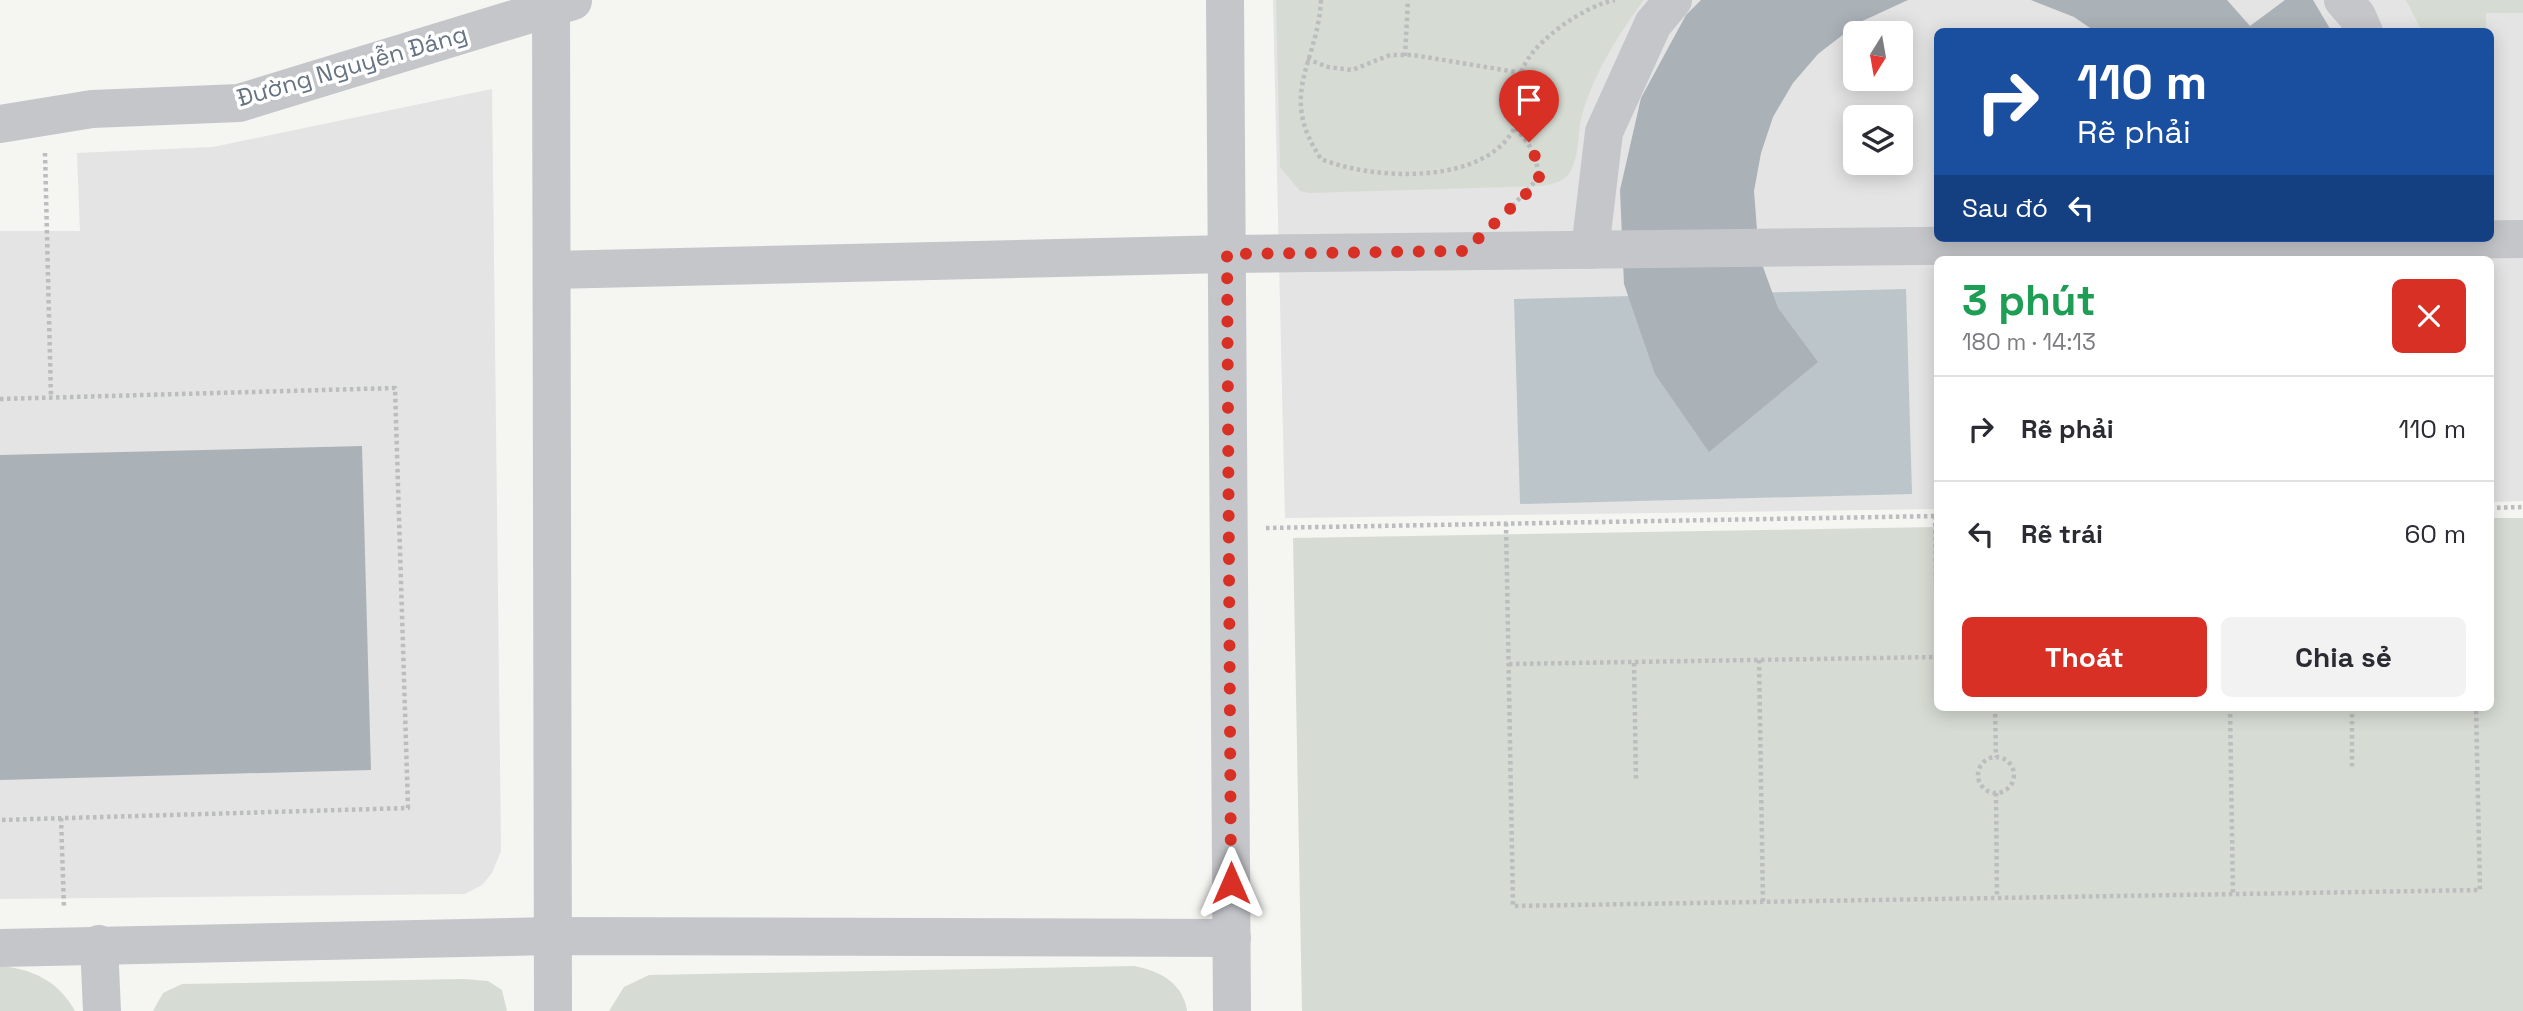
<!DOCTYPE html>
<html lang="vi">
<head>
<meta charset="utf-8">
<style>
  :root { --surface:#fff; --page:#f2f2f3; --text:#2b2b33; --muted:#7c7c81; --line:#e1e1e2; --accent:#d93025 }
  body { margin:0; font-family:"Space Grotesk",sans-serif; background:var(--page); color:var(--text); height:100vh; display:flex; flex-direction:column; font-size:26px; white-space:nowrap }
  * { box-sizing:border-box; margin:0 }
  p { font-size:23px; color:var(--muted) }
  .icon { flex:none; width:38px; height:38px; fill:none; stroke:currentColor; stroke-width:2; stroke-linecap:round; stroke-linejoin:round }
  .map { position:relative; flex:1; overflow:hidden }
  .drawer { position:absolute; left:1934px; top:256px; width:560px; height:455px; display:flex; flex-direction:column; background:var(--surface); border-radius:10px; box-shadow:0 4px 18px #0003 }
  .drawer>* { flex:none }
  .hud { position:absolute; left:1934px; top:28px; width:560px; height:214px; border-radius:10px; box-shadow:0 4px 18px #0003; background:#1a4fa0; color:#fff; overflow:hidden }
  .needle { width:46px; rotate:191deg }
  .buttons { position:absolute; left:1843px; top:21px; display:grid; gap:14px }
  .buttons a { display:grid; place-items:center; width:70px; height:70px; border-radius:10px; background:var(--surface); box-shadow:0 4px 18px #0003; font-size:35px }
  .pin { position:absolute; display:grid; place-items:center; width:60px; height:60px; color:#fff; margin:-72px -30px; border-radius:50% 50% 50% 0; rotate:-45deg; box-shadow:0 0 7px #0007 }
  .pin .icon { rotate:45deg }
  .me { position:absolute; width:77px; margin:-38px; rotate:0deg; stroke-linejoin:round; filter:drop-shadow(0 0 5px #0008) }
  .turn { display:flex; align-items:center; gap:24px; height:147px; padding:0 28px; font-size:32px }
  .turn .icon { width:91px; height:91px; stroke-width:2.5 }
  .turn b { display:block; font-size:49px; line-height:60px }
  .then { display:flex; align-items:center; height:66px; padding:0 28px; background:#0003; gap:14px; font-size:26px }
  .round { display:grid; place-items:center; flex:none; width:74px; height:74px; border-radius:10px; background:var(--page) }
  .headline { display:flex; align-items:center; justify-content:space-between; height:119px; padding:0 28px }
  h1 { font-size:42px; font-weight:700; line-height:52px; color:#1e9e55 }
  .action { display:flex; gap:14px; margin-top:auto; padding:14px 28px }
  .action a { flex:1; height:80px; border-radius:10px; background:var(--accent); color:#fff; font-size:28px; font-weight:700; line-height:80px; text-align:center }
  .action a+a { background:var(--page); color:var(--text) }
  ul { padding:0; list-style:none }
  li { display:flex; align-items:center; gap:21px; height:105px; padding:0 28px; border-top:2px solid var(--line) }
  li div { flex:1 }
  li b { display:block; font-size:26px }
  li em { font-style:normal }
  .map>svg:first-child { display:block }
  .built { fill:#e3e4e3; fill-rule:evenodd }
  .green { fill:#d6dcd3 }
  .water { fill:#bcc5ca }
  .building { fill:#aab1b7 }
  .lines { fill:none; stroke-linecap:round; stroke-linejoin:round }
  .path { stroke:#bbbdbf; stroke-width:4.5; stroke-dasharray:3.5 3.5; stroke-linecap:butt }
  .minor { stroke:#c4c6ca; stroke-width:38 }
  .route { stroke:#d93025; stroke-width:12; stroke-dasharray:0 21.6 }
  .labels { text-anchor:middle; stroke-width:7; stroke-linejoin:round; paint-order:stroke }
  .street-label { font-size:24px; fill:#667382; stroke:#fff }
</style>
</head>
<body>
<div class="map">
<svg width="2523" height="1011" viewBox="0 0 2523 1011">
  <rect width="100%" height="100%" fill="#f5f5f2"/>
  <!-- built -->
  <g class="built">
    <path d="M1273,0H2523V501L2490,502V259H1937V509L1285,518ZM1937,32H2490V238H1937ZM1855,33H1900V79H1855ZM1855,117H1900V163H1855Z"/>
    <polygon points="492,89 501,851 492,873 482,885 465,894 0,899 0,231 80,231 77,153 213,147"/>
  </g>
  <!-- green -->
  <g class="green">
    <path d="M1276,0H1644C1619,33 1593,75 1582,115C1577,132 1580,151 1572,168C1566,182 1555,183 1541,186L1308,193L1300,191L1280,167Z"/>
    <polygon points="2406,0 2523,0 2523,13 2486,13 2486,31 2422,31"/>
    <polygon points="2490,518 2523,518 2523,1011 1302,1011 1293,538 1937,527 1937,707 2490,707"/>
    <path d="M0,966C33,969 58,981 75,1011H0Z"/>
    <path d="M1134,966C1160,971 1183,983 1187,1011H609L624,987L649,975Z"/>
    <polygon points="465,979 488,981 502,990 507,1011 153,1011 163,993 182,984"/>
  </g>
  <!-- water -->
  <polygon class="water" points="1906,289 1912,494 1520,504 1514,299"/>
  <!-- building -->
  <g class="building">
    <polygon points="1701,0 1908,0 1858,23 1818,54 1793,83 1773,117 1761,153 1754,191 1759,256 1778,308 1818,362 1709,452 1655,374 1624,284 1620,190 1641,98 1686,15"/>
    <polygon points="2031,0 2227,0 2250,26 2285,0 2313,0 2332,32 2096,32 2074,17"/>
    <polygon points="362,446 371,770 0,780 0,455"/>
  </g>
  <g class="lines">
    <!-- path -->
    <g class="path">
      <path d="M1321,0C1318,64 1277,93 1321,159C1370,179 1471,185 1508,138C1516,128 1522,112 1523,99C1523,92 1519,85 1520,78C1524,46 1585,5 1615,0"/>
      <polyline points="1405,56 1408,0"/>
      <polyline points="1307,59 1328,67 1352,70 1390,55 1413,55 1522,73"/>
      <polyline points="45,153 51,398"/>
      <path d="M1508,211L1539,177C1536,155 1530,143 1514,127"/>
      <polyline points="0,399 395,388 408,808 0,820"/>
      <polyline points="2490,508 2523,507"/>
      <polyline points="1935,516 1937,657"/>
      <polyline points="1506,523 1513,906 2480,890 2476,707"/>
      <polyline points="1266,528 1937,516"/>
      <polyline points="1759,660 1763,903"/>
      <polyline points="1634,663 1636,781"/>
      <polyline points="1509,664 1937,657"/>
      <polyline points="1995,707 1996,757"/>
      <polyline points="2230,707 2233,896"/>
      <polyline points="2352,707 2352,769"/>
      <circle cx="1996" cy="775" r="18"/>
      <polyline points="1996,793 1997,898"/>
      <polyline points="61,818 64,908"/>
    </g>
    <!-- minor -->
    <g class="minor">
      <polyline points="551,0 553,1011"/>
      <polyline points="1225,0 1232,1011"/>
      <polyline points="2343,0 2357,16 2364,32"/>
      <polyline points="0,124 92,109 239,103 573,1"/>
      <polyline points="1590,250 1604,132 1653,24 1673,0"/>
      <polyline points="552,270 1227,254 2523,239"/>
      <polyline points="99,944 102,1011"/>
      <polyline points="0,948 552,936 1232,938"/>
    </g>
  </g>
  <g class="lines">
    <!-- route -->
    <polyline class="route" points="1231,883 1227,254 1465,251 1526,194 1539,177 1536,159 1529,142"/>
  </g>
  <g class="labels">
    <!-- street labels -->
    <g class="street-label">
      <text transform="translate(352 66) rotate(-16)" y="8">Đường Nguyễn Đáng</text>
    </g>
  </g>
</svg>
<div class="buttons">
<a><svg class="needle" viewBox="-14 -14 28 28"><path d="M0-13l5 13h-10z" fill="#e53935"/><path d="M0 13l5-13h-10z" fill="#7c7c81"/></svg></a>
<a><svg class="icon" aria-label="layers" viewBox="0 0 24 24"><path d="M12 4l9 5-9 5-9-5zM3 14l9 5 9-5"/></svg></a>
</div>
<div class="pin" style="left:1529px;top:142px;background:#d93025"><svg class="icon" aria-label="arrive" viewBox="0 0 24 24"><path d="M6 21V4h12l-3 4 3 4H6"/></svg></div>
<svg class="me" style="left:1231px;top:883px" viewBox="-20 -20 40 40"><path d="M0-17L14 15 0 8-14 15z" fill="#d93025" stroke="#fff" stroke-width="4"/></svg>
<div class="hud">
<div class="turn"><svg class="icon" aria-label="right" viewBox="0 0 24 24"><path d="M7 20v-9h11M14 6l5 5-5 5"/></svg><div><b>110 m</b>Rẽ phải</div></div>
<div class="then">Sau đó<svg class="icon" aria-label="left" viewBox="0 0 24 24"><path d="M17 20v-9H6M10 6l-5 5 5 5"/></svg></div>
</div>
<section class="drawer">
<div class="headline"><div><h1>3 phút</h1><p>180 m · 14:13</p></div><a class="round" style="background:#d93025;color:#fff"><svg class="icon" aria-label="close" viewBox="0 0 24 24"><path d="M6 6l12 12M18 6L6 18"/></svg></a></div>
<ul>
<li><svg class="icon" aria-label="right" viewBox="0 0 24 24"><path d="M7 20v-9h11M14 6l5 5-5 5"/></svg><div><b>Rẽ phải</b></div><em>110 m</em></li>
<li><svg class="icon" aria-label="left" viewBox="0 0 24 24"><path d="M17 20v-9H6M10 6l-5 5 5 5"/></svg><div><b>Rẽ trái</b></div><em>60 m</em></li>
</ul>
<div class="action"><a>Thoát</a><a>Chia sẻ</a></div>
</section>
</div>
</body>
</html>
